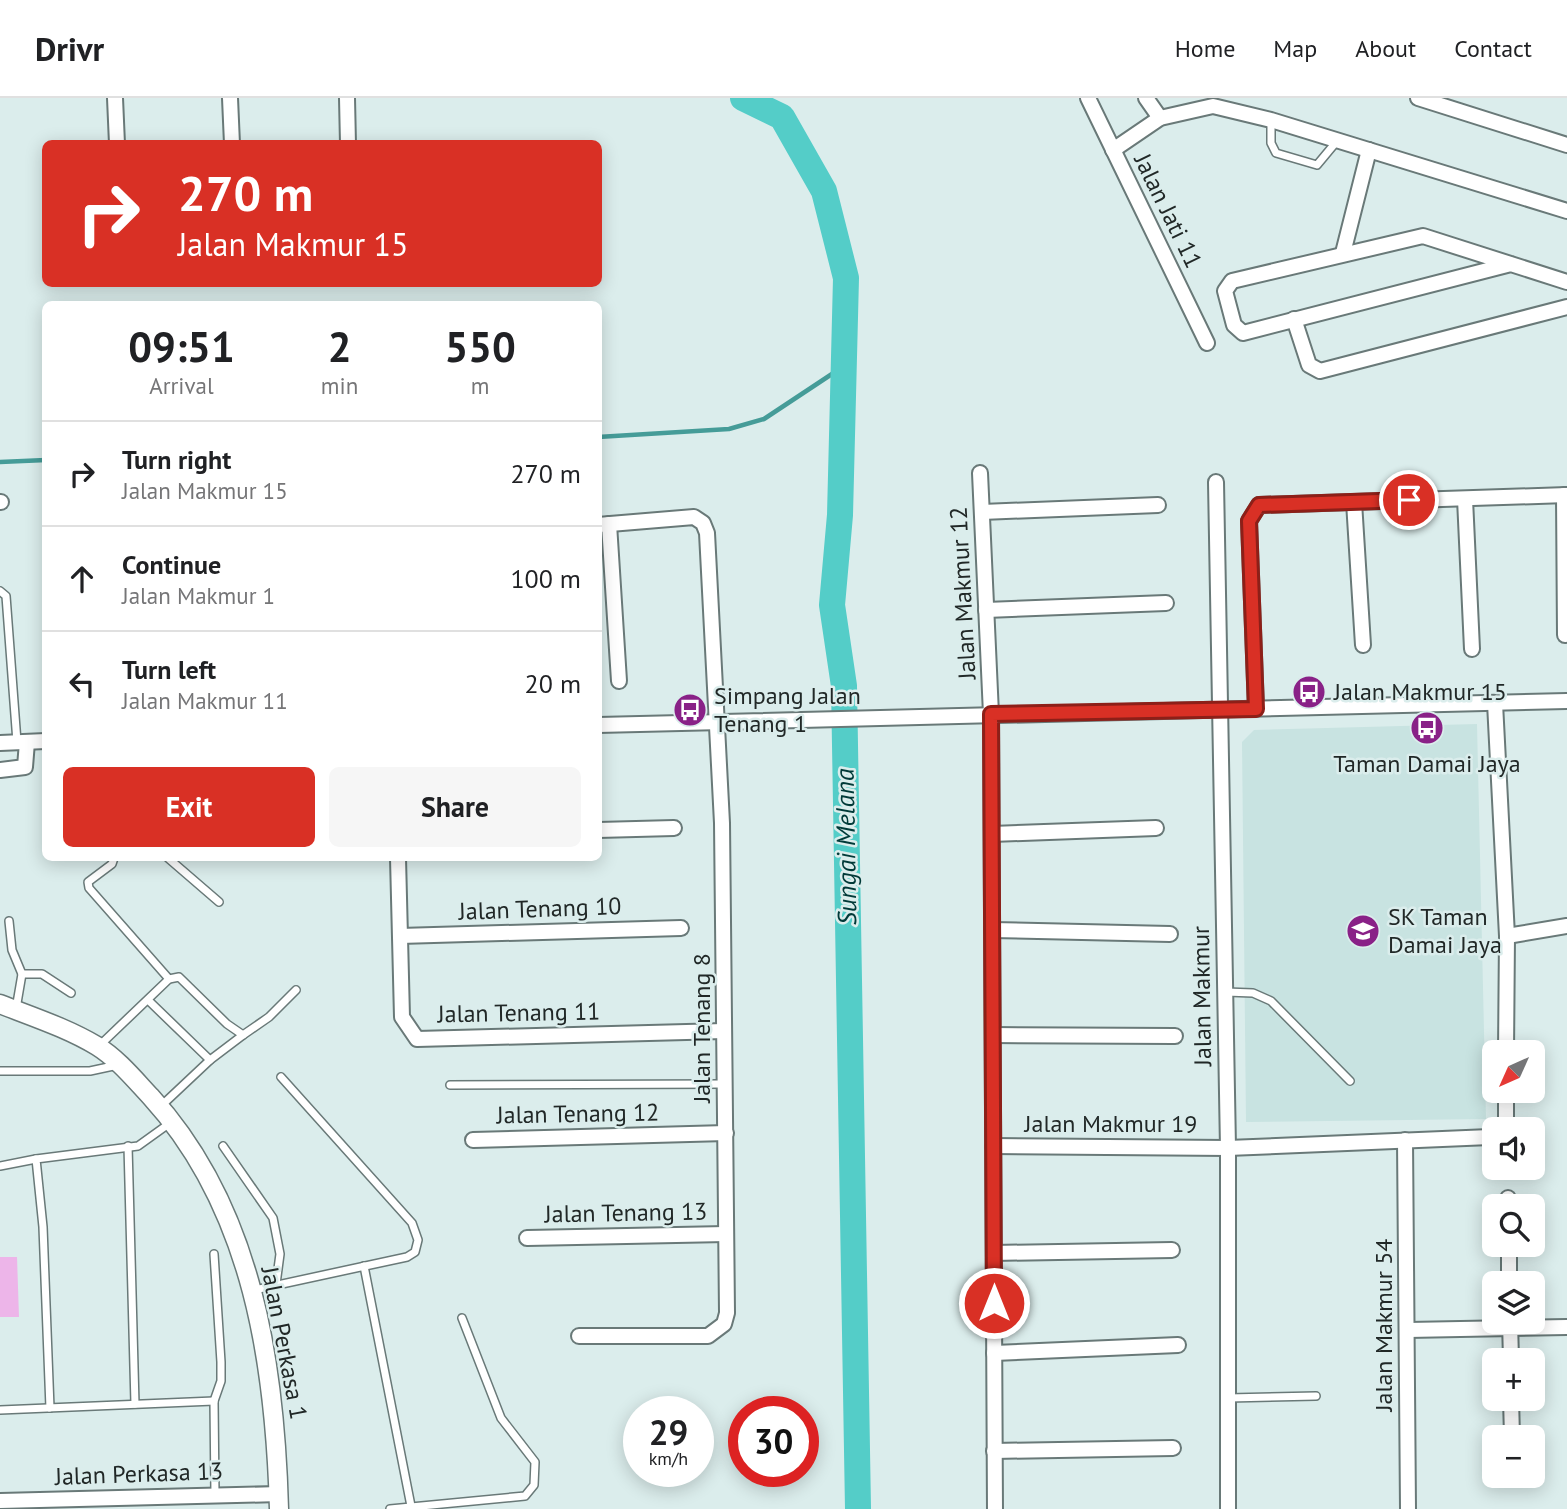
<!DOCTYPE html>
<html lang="en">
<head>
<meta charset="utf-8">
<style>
  :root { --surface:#fff; --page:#f6f6f6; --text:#202124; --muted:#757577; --line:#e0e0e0; --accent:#d93025 }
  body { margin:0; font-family:"PT Sans",sans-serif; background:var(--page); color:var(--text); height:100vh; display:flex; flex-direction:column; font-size:26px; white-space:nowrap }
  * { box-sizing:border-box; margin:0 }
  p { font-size:23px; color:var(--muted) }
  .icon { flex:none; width:38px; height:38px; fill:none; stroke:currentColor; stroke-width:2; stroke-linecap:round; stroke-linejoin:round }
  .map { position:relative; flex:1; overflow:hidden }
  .drawer { position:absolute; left:42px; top:203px; width:560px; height:560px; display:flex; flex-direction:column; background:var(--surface); border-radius:10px; box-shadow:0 4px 18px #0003 }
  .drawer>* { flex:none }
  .banner { position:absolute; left:42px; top:42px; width:560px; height:147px; border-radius:10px; box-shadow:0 4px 18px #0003; background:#d93025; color:#fff; overflow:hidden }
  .needle { width:46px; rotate:225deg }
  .controls { position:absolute; left:1482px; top:942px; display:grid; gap:14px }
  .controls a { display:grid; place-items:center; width:63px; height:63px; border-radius:10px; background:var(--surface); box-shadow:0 4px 18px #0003; font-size:35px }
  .speed { position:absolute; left:623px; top:1298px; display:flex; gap:14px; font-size:35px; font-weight:700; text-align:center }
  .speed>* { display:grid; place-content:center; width:91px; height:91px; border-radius:50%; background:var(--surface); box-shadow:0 4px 18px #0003; line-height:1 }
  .speed small { font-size:18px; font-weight:400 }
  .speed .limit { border:10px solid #d22; background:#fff; color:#111 }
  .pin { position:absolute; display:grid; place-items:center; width:60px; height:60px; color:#fff; margin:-30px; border:4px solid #fff; border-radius:50%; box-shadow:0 2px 7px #0007 }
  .me { position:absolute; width:77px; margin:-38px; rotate:0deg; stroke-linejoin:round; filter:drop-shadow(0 0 5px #0008) }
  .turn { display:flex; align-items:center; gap:24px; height:147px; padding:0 21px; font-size:32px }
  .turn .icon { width:91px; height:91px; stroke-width:2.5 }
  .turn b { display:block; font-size:49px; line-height:60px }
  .eta { display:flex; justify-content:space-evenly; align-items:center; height:119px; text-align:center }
  .eta b { font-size:42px; font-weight:800; line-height:49px }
  .action { display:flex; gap:14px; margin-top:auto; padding:14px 21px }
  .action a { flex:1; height:80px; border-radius:10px; background:var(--accent); color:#fff; font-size:28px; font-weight:800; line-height:80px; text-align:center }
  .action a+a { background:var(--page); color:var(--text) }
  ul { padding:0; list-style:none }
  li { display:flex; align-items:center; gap:21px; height:105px; padding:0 21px; border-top:2px solid var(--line) }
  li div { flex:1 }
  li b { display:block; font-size:26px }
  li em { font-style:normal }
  header { display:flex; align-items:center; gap:42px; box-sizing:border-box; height:98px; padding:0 35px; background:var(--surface); border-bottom:2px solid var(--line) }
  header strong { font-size:33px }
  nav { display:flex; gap:38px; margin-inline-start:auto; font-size:24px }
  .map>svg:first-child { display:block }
  .built { fill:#c8e3e1 }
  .green { fill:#edb5e9 }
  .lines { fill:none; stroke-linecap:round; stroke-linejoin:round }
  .stream { stroke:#459c98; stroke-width:4.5 }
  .river { stroke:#54cdc8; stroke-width:26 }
  .service-casing { stroke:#697978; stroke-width:10 }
  .minor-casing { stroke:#697978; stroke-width:18 }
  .tertiary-casing { stroke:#697978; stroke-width:21 }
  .service { stroke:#fff; stroke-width:7 }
  .minor { stroke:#fff; stroke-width:14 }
  .tertiary { stroke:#fff; stroke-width:18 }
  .route-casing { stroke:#8d1f18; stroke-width:18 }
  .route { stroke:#d93025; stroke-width:12 }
  .labels { text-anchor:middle; stroke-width:5; stroke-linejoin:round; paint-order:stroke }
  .street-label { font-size:24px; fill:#212827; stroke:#dbedec }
  .poi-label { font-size:24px; fill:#212827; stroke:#dbedec; text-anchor:start }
  .water-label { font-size:26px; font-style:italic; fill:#003a38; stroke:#dbedec }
</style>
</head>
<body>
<header>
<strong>Drivr</strong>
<nav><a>Home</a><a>Map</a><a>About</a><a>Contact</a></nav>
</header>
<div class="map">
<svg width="1567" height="1411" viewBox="0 0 1567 1411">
  <rect width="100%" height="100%" fill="#dbedec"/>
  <!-- built -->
  <polygon class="built" points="1477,626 1486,1021 1246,1024 1242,644 1254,632"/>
  <!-- green -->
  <polygon class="green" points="0,1159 17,1159 19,1219 0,1219"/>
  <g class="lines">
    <!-- stream -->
    <g class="stream">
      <polyline points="598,339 729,331 764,321 844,268"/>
      <polyline points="0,364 46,362"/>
    </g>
    <!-- river -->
    <polyline class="river" points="743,0 782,19 824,93 846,180 840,417 832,507 844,588 858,1411"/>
    <defs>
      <g id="service">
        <polyline points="1271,22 1271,45 1276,55 1317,67 1337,43"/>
        <polyline points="0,493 6,498 17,644"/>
        <polyline points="114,760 112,766 88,784 89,790 169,881"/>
        <polyline points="168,760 219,804"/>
        <polyline points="9,823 12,852 22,876"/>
        <polyline points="1226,894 1253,895 1271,903 1350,983"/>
        <polyline points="148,902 210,962"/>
        <polyline points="16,911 22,876 42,876 71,895"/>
        <polyline points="243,937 269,919 296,892"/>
        <polyline points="99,948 169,881 179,879 227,926 243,937 210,962 160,1009"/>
        <polyline points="0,973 90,973 118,967"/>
        <polyline points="450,987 724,986"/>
        <polyline points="128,1048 135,1306"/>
        <polyline points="223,1048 273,1120 280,1156 276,1186"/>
        <polyline points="0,1068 36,1061"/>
        <polyline points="214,1156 221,1264 221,1283 214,1303 215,1397"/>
        <polyline points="364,1168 411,1408"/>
        <polyline points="254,1192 407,1159 415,1154 418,1142 412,1125 281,979"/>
        <polyline points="1228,1300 1316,1298"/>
        <polyline points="50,1310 43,1129 36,1061 138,1048 170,1025"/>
        <polyline points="0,1312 214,1303"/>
        <polyline points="390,1411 525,1398 534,1387 535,1364 501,1320 462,1220"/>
      </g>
      <g id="minor">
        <polyline points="115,0 117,46"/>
        <polyline points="230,0 232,46"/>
        <polyline points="347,0 348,46"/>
        <polyline points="1088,0 1207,245"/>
        <polyline points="1146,0 1160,20"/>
        <polyline points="1418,0 1567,47"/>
        <polyline points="1113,52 1160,20 1213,8 1271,22 1567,113"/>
        <polyline points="1343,155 1369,52"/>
        <polyline points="1511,166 1243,235 1234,227 1225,193 1232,183 1423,138 1567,184"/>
        <polyline points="1294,221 1309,267 1320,273 1567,209"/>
        <polyline points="980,375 991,616 995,1411"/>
        <polyline points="1216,384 1228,1050 1228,1411"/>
        <polyline points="1564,397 1565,537"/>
        <polyline points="1465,401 1472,551"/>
        <polyline points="0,404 1,404"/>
        <polyline points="1354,404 1363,547"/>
        <polyline points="982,414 1158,407"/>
        <polyline points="609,426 619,583"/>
        <polyline points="986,512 1166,505"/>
        <polyline points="1495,605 1507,838 1506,954"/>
        <polyline points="1256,611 1249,423 1259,407 1567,397"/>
        <polyline points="598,627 1567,603"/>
        <polyline points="0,645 46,643"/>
        <polyline points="0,672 25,669 27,644"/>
        <polyline points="598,732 674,730"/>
        <polyline points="992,736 1156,730"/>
        <polyline points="398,760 402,919 417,941 724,933"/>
        <polyline points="992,832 1170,836"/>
        <polyline points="400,838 681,830"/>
        <polyline points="1507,838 1567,828"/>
        <polyline points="993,937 1175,938"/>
        <polyline points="1502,1031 1506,1026 1506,992"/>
        <polyline points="473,1042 726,1035"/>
        <polyline points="1405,1042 1408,1411"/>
        <polyline points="993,1048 1228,1050 1490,1039 1494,1036"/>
        <polyline points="1508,1100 1508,1108"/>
        <polyline points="527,1140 726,1136"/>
        <polyline points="1509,1146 1509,1185"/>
        <polyline points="994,1155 1172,1152"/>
        <polyline points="1510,1223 1511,1262"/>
        <polyline points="1408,1232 1567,1229"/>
        <polyline points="579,1238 708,1238 724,1226 727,1215 722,725 707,435 703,425 694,419 598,427"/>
        <polyline points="994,1255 1178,1247"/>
        <polyline points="1511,1300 1512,1339"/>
        <polyline points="994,1353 1173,1350"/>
        <polyline points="0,1403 279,1396"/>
      </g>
      <path id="tertiary" d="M0,906C33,919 67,930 97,948C118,961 135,982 151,999C253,1111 275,1266 279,1411"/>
    </defs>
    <!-- service casing -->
    <use href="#service" class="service-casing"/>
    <!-- minor casing -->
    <use href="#minor" class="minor-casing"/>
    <!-- tertiary casing -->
    <use href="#tertiary" class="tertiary-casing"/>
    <!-- service -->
    <use href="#service" class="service"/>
    <!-- minor -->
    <use href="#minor" class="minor"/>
    <!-- tertiary -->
    <use href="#tertiary" class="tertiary"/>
  </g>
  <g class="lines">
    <defs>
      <polyline id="route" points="994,1205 991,616 1256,611 1249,423 1259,407 1409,402"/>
    </defs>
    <!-- route casing -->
    <use href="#route" class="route-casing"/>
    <!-- route -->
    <use href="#route" class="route"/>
  </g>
  <!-- icons -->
  <defs>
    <symbol id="bus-disc" viewBox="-11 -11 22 22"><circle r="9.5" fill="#892187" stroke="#dbedec"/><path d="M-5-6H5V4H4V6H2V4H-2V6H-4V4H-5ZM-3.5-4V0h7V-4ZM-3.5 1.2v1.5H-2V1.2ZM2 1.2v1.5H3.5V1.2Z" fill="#fff"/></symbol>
    <symbol id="school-disc" viewBox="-11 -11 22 22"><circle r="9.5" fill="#892187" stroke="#dbedec"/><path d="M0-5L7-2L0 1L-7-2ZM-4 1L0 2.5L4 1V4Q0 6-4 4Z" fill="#fff"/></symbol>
  </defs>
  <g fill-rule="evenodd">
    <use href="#bus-disc" x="1290" y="575" width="38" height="38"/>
    <use href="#bus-disc" x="671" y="593" width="38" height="38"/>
    <use href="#bus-disc" x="1408" y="611" width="38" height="38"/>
    <use href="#school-disc" x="1344" y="814" width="38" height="38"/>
  </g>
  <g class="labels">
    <!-- street labels -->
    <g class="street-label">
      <text transform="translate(1168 113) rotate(64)" y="8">Jalan Jati 11</text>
      <text transform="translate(963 495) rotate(-93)" y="8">Jalan Makmur 12</text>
      <text transform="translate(540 811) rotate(-2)" y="8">Jalan Tenang 10</text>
      <text transform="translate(1202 898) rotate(-91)" y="8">Jalan Makmur</text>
      <text transform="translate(519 915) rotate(-1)" y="8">Jalan Tenang 11</text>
      <text transform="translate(702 930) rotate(-90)" y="8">Jalan Tenang 8</text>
      <text transform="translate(578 1016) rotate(-1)" y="8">Jalan Tenang 12</text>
      <text x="1111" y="1034">Jalan Makmur 19</text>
      <text transform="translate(626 1115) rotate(-1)" y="8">Jalan Tenang 13</text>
      <text transform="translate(1384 1227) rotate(-90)" y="8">Jalan Makmur 54</text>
      <text transform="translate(284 1245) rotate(79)" y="8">Jalan Perkasa 1</text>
      <text transform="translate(139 1376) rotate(-2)" y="8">Jalan Perkasa 13</text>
    </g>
    <!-- poi labels -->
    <g class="poi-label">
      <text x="1334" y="602">Jalan Makmur 15</text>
      <text x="714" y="606">Simpang Jalan<tspan x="714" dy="28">Tenang 1</tspan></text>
      <text x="1427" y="674" text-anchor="middle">Taman Damai Jaya</text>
      <text x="1388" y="827">SK Taman<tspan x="1388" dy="28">Damai Jaya</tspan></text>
    </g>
    <!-- water labels -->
    <g class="water-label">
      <text transform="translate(846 749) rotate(-91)" y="9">Sungai Melana</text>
    </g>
  </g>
</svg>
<div class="controls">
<a><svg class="needle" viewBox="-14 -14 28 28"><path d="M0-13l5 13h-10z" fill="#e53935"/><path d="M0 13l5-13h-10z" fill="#757577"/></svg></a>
<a><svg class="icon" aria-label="sound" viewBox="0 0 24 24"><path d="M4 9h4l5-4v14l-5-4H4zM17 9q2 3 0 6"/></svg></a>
<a><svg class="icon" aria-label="search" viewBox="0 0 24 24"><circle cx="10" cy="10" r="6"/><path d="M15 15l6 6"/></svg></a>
<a><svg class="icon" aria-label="layers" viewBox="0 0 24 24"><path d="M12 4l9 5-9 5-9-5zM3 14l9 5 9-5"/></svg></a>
<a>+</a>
<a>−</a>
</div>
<div class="speed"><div>29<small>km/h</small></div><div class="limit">30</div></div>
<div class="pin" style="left:1409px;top:402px;background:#d93025"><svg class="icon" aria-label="arrive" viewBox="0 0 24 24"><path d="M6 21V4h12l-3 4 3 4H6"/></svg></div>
<svg class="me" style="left:994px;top:1205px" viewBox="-20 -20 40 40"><circle r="17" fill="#d93025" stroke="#fff" stroke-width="3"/><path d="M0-11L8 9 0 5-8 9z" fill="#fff"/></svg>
<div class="banner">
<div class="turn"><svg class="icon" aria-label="right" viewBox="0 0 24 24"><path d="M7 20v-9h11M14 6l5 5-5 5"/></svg><div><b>270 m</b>Jalan Makmur 15</div></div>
</div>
<section class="drawer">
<div class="eta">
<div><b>09:51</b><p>Arrival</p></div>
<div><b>2</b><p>min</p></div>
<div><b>550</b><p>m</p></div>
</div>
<ul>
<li><svg class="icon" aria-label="right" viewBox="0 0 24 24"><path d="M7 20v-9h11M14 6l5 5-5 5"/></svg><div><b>Turn right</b><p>Jalan Makmur 15</p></div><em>270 m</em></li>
<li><svg class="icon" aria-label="ahead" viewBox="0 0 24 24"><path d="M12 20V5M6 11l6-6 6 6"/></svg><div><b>Continue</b><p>Jalan Makmur 1</p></div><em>100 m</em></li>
<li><svg class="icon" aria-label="left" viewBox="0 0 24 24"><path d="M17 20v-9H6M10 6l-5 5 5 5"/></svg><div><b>Turn left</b><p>Jalan Makmur 11</p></div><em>20 m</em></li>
</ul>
<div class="action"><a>Exit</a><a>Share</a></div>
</section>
</div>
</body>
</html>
